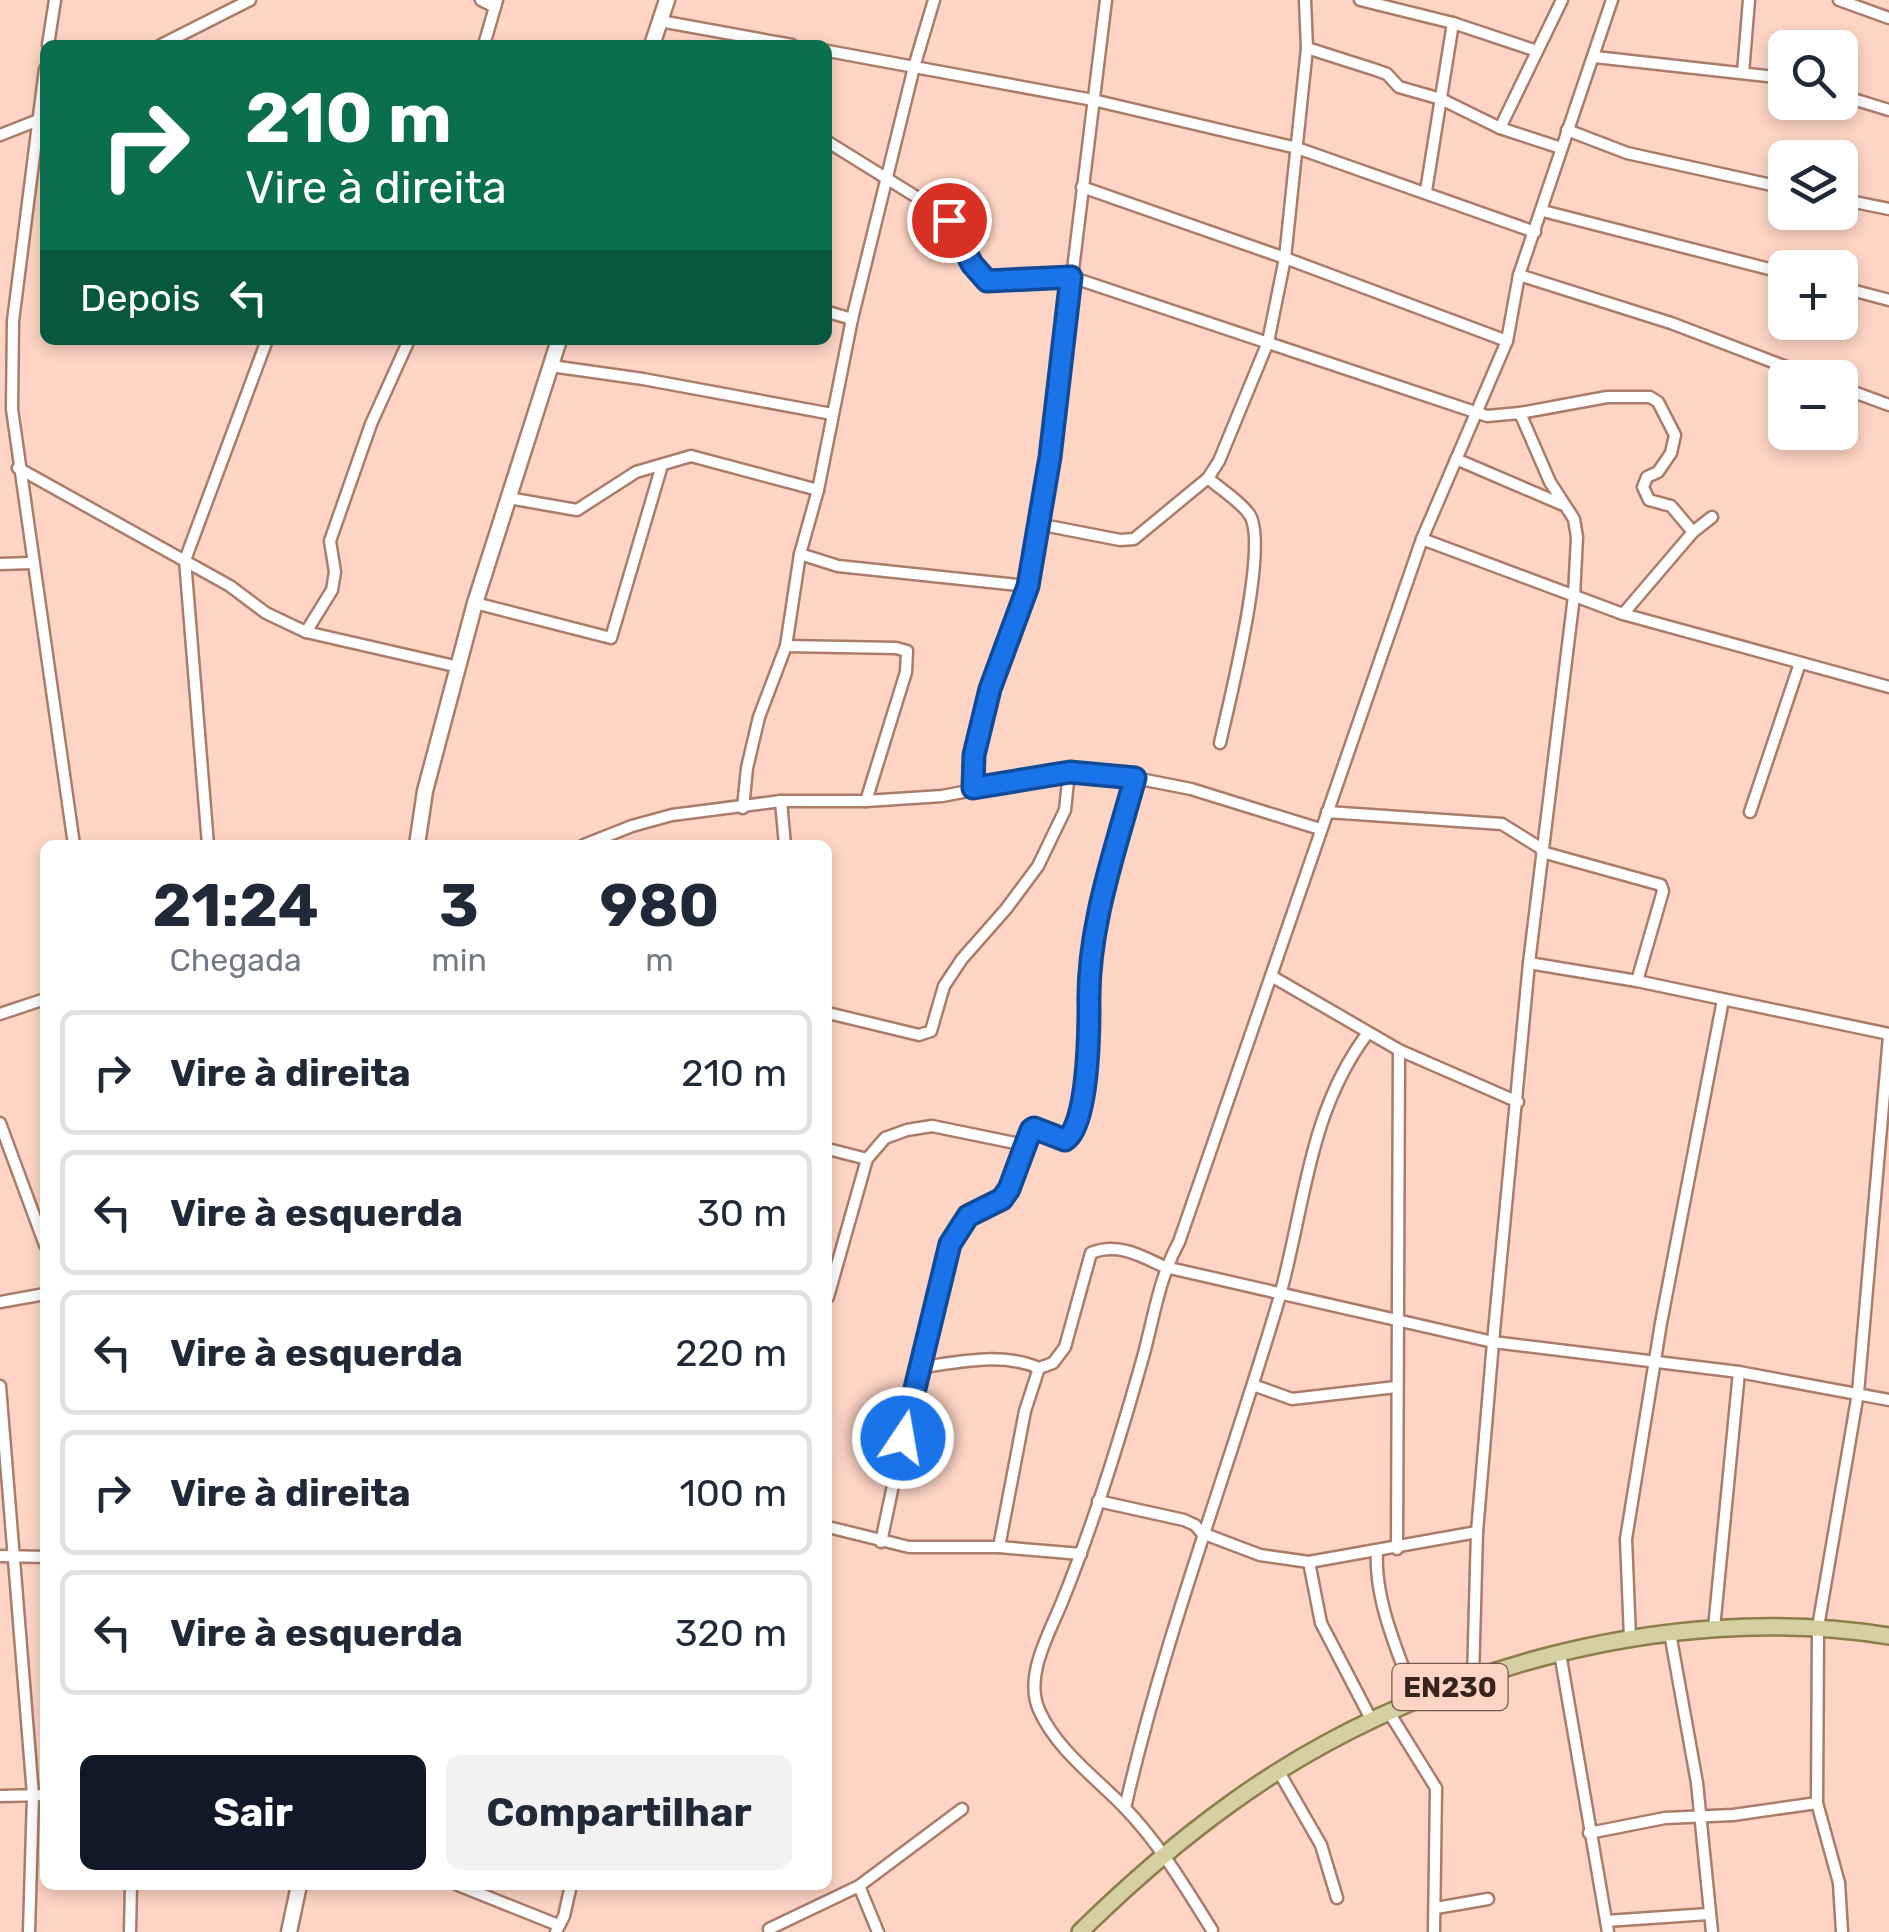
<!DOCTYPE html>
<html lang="pt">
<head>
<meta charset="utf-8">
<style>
  :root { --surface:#fff; --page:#f2f2f3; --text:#1f2937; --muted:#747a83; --line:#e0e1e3; --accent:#111827 }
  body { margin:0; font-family:Rubik,sans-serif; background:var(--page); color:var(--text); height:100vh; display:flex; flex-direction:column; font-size:38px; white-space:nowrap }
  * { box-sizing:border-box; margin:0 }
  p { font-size:32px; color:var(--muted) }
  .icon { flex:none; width:55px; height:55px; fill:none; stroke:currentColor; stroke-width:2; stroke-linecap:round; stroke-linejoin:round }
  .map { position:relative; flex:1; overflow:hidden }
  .details { position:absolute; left:40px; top:840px; width:792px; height:1050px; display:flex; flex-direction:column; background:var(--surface); border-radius:15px; box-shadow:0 5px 15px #0003 }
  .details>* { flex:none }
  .top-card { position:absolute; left:40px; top:40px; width:792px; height:305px; border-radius:15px; box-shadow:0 5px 15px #0003; background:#0b6e4f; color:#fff; overflow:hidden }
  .tools { position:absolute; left:1768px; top:30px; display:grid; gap:20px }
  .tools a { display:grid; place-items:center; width:90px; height:90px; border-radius:15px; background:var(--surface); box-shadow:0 5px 15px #0003; font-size:50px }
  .pin { position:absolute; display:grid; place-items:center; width:85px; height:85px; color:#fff; margin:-42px; border:5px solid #fff; border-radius:50%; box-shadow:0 2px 10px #0007 }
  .me { position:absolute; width:110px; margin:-55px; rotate:12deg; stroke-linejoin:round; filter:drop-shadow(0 0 8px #0008) }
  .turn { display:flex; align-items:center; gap:35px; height:210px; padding:0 40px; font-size:45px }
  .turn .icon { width:130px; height:130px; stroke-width:2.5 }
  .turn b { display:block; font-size:70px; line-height:85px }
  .then { display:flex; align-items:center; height:95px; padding:0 40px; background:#0003; gap:20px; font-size:38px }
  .eta { display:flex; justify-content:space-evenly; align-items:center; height:170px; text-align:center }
  .eta b { font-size:60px; font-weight:700; line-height:70px }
  .primary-button { display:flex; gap:20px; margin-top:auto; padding:20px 40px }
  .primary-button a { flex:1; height:115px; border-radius:15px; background:var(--accent); color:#fff; font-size:40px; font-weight:700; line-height:115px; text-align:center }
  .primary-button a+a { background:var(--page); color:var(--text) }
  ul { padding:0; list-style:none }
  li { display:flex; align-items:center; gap:30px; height:125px; margin:0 20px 15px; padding:0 20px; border:5px solid var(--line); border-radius:15px }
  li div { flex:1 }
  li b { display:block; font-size:38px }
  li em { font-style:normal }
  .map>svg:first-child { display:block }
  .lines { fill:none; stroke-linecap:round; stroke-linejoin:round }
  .street-casing { stroke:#ab7c6a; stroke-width:15 }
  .secondary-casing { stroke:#ab7c6a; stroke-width:19 }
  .primary-casing { stroke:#8c7e4c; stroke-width:20 }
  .street { stroke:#fff; stroke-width:10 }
  .secondary { stroke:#fff; stroke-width:14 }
  .primary { stroke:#d6cfa3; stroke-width:15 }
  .route-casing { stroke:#114b97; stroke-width:25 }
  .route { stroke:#1a73e8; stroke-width:18 }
  .labels { text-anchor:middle; stroke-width:8; stroke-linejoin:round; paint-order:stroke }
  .shield { fill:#fed5c5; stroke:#73594f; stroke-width:2.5 }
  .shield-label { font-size:28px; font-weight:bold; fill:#38241d }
</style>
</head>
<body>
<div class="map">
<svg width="1889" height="1932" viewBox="0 0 1889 1932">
  <rect width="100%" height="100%" fill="#fed5c5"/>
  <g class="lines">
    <defs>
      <g id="street">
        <polyline points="481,0 495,7"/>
        <polyline points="1360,0 1453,23 1537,51"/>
        <polyline points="1839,0 1889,18"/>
        <polyline points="660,21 792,45"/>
        <polyline points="48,45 55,0"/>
        <polyline points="161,45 250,0"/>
        <polyline points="484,45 497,0"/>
        <polyline points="1307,48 1376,70 1387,74 1399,87 1441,99 1500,128 1561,148"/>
        <polyline points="828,51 1093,100 1297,148 1535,232"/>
        <polyline points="1595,57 1785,78"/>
        <polyline points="45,69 13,321 12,409 74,845"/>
        <polyline points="1743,73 1749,0"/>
        <polyline points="1840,95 1889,110"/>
        <polyline points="1500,128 1562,0"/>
        <polyline points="1567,130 1627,153 1785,188"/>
        <polyline points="0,135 41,119"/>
        <polyline points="828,142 939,211 956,229 972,264 987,281 1071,277 1487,416 1520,413 1550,482 1574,519 1577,537 1574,596 1529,963 1493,1342 1477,1532 1473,1679"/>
        <polyline points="1082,187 1285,258 1507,341"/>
        <polyline points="1426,191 1453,23"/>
        <polyline points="1840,199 1889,209"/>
        <polyline points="1543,211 1785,273"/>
        <polyline points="1519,275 1671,323 1815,378"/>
        <polyline points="1840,287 1889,300"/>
        <polyline points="828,312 852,319"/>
        <polyline points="551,366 643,379 832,414"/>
        <polyline points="1840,387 1889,405"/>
        <polyline points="1520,413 1607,397 1650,397 1658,402 1675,435 1671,453 1658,472 1647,477 1643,487 1649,500 1671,506 1693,532"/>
        <polyline points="1456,459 1561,504"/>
        <polyline points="18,468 230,586 266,613 306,632 459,667"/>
        <path d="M1208,478C1220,489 1239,500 1249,514C1270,542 1229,703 1220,743"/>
        <polyline points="508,498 577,510 636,472 691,456 818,490"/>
        <polyline points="1038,524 1120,540 1134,539 1208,478 1219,461 1268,342 1285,258 1307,48 1305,0"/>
        <polyline points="1422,539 1623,614 1889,687"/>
        <polyline points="800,554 838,566 1028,586"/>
        <polyline points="0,564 32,563"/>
        <polyline points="475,603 611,638 662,465"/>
        <polyline points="1623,614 1693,532 1712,517"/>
        <polyline points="306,632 332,590 335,572 330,541 371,424 409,340"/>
        <polyline points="786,646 896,648 907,651 906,672 866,801"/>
        <polyline points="973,788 974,755 990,689 1028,586 1050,457 1106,0"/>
        <polyline points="781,801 785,845"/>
        <polyline points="743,808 747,768 759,717 786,646 800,554 818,490 852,319 914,67 934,0"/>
        <polyline points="1327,812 1502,824 1542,849"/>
        <polyline points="1750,812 1800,663"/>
        <polyline points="208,845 185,560 267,340"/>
        <polyline points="584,845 632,826 672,815 781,801 866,801 942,796 1069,772 1135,778 1191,789 1320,829"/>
        <polyline points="1542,852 1661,885 1663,891 1637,981"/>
        <polyline points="1529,963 1637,981 1889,1034"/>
        <polyline points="1273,977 1399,1050 1518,1102"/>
        <polyline points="828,1013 919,1035 931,1031 944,986 962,959 1006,909 1038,866 1065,810 1069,772"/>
        <polyline points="0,1014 45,999"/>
        <polyline points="0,1123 45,1245"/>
        <polyline points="828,1149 867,1159"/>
        <polyline points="828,1297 867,1159 885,1138 907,1130 932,1126 1025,1145"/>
        <polyline points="0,1302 45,1294"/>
        <path d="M918,1368C956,1362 1003,1352 1039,1368L1025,1411L999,1547"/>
        <path d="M1039,1368L1053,1363L1065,1347L1091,1253C1118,1242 1141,1256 1165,1267L1493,1342L1739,1372L1889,1400"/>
        <polyline points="1253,1385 1292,1399 1396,1387"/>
        <polyline points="0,1386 33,1795 29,1932"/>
        <polyline points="1098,1501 1184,1520 1195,1525 1202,1533 1260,1555 1309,1562 1477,1532"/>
        <polyline points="828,1527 909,1547 999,1547 1081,1554"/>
        <path d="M881,1542L918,1368L950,1244L969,1216L1001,1199L1009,1189L1031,1130L1034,1128L1065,1140C1088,1127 1089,1033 1089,1006C1087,929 1115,852 1135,778"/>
        <polyline points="1397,1549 1399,1050"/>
        <path d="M1377,1552C1374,1600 1399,1655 1416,1701"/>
        <polyline points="0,1556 45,1557"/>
        <polyline points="1309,1562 1321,1623 1372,1721"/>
        <polyline points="1714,1628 1739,1372"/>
        <polyline points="1670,1633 1697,1783 1712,1932"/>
        <polyline points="1630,1638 1626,1539 1661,1323 1723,1000"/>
        <polyline points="1560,1653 1608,1932"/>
        <polyline points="1390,1714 1436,1788 1434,1932"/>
        <polyline points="1279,1772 1321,1845 1337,1898"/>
        <polyline points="0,1796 45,1795"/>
        <path d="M1125,1808C1164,1637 1227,1474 1277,1306C1305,1211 1306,1116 1367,1034"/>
        <polyline points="1589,1833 1665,1818 1733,1815 1817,1803"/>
        <polyline points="458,1885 558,1925"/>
        <polyline points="859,1886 878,1932"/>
        <polyline points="1436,1908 1488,1899"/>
        <polyline points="1606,1921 1708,1914"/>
        <polyline points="769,1929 859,1886 962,1809"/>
        <path d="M1212,1930C1185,1887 1159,1843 1124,1807C1095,1777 1057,1750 1039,1710C1024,1676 1049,1634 1062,1602C1094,1523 1120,1439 1143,1357C1154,1317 1159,1278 1179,1242L1422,539L1507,341L1519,275L1612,0"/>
        <polyline points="130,1932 131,1885"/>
        <polyline points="556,1932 564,1916 571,1885"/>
        <polyline points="1842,1932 1839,1883 1817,1803 1818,1627 1858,1393 1889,1036"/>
      </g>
      <g id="secondary">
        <polyline points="652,45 667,0"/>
        <polyline points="417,845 425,791 475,603 559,340"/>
        <polyline points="289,1932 299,1885"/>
      </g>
      <path id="primary" d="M1080,1932C1126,1887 1177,1842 1230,1804C1411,1672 1667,1600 1889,1636"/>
    </defs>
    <!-- street casing -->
    <use href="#street" class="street-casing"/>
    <!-- secondary casing -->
    <use href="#secondary" class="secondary-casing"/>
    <!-- primary casing -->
    <use href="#primary" class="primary-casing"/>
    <!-- street -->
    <use href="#street" class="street"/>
    <!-- secondary -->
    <use href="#secondary" class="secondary"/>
    <!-- primary -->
    <use href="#primary" class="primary"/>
  </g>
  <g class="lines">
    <defs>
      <path id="route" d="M903,1438L950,1244L968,1216L1002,1199L1009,1189L1031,1130L1034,1128L1065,1140C1088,1127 1089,1033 1089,1006C1087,929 1115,851 1135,778L1070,772L973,788L974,755L990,689L1028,586L1050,457L1071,277L987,281L972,264L949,220"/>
    </defs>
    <!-- route casing -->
    <use href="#route" class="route-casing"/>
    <!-- route -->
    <use href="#route" class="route"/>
  </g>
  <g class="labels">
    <!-- shield labels -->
    <rect class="shield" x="1392.5" y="1664" width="115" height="46" rx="8"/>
    <g class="shield-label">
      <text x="1450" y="1697">EN230</text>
    </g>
  </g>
</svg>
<div class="tools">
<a><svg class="icon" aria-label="search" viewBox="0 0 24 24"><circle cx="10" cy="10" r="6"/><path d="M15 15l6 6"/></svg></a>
<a><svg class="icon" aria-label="layers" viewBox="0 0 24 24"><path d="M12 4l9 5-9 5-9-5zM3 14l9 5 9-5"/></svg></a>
<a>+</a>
<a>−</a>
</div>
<div class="pin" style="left:949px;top:220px;background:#d93025"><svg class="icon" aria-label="arrive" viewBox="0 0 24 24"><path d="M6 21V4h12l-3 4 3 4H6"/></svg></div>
<svg class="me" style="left:903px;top:1438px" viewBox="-20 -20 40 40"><circle r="17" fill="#1a73e8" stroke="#fff" stroke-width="3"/><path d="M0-11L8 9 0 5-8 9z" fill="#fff"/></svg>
<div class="top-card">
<div class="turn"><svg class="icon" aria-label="right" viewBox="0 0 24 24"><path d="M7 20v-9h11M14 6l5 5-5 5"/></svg><div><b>210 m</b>Vire à direita</div></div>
<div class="then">Depois<svg class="icon" aria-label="left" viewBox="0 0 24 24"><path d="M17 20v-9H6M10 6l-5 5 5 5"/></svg></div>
</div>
<section class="details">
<div class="eta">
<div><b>21:24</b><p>Chegada</p></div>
<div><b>3</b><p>min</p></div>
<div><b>980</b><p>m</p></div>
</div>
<ul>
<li><svg class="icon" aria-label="right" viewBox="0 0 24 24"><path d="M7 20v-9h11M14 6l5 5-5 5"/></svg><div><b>Vire à direita</b></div><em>210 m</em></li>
<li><svg class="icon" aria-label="left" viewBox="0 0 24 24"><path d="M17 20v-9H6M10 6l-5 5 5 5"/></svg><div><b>Vire à esquerda</b></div><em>30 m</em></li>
<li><svg class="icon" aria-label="left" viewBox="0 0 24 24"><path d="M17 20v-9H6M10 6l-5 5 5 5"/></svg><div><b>Vire à esquerda</b></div><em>220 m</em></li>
<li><svg class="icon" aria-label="right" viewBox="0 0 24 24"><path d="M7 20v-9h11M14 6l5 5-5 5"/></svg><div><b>Vire à direita</b></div><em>100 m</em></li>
<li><svg class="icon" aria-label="left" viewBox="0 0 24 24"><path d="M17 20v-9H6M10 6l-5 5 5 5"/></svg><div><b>Vire à esquerda</b></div><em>320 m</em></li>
</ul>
<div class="primary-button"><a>Sair</a><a>Compartilhar</a></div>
</section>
</div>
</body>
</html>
